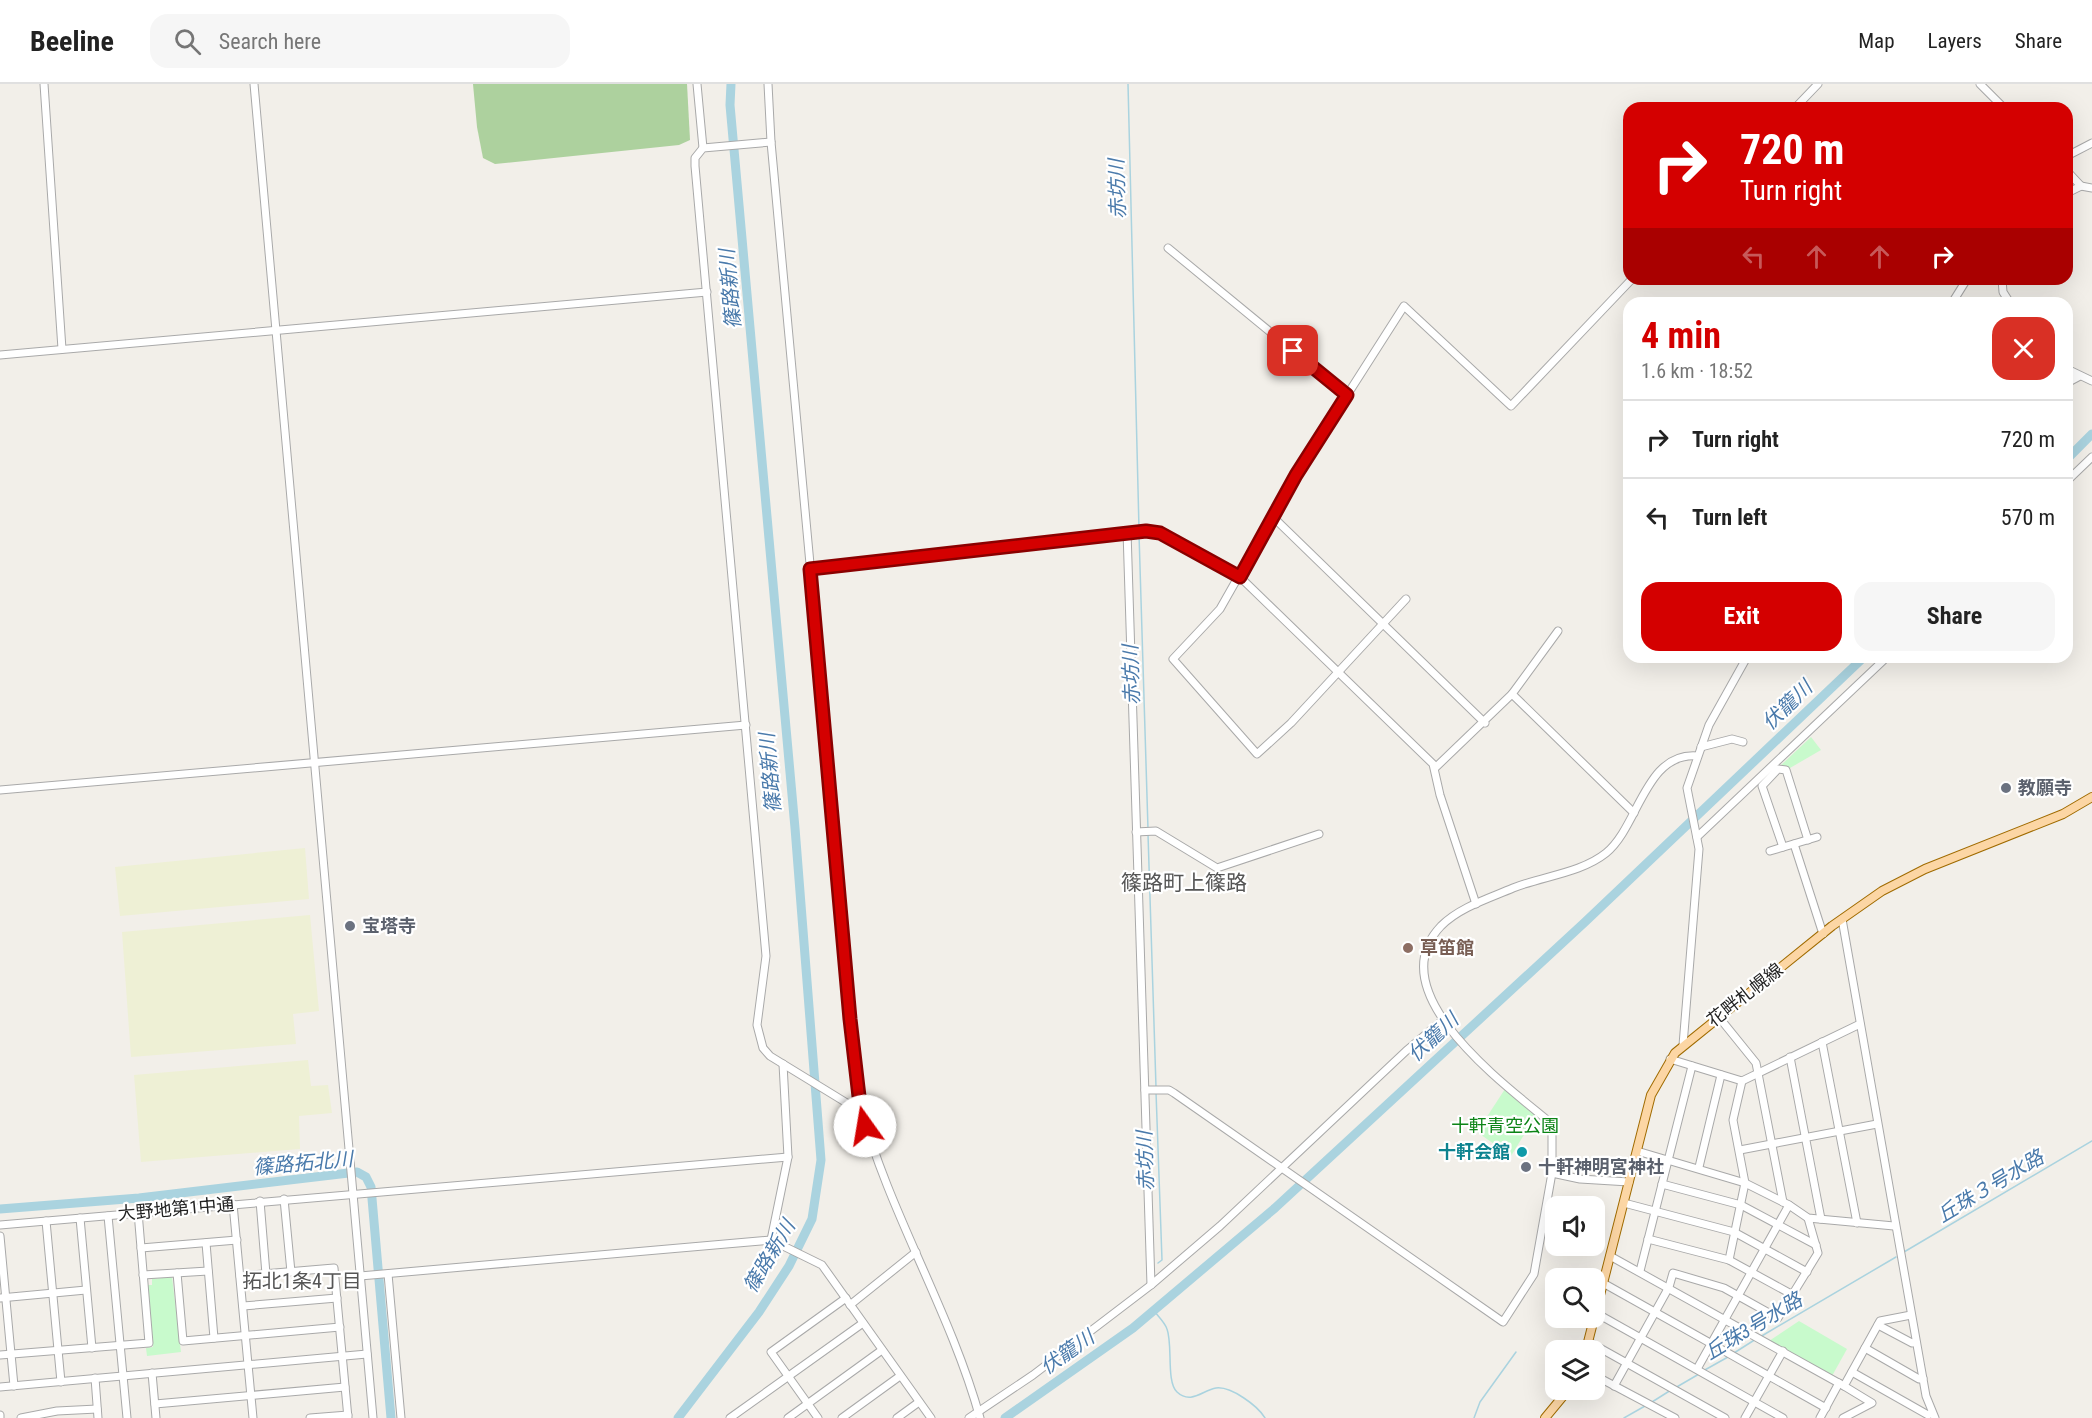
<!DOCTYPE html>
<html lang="en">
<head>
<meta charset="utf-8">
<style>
  :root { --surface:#fff; --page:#f6f6f6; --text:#222; --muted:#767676; --line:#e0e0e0; --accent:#d40000 }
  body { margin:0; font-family:"Roboto Condensed","Noto Sans JP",sans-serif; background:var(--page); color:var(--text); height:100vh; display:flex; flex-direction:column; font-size:22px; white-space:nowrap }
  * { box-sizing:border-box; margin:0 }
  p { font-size:20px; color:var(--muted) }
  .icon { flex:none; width:33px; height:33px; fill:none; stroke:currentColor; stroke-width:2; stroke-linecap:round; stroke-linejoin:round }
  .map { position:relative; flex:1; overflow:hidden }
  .panel { position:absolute; left:1623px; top:213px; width:450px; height:366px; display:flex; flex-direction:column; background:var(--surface); border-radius:18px; box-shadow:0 6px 24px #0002 }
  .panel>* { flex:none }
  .hud { position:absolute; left:1623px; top:18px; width:450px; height:183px; border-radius:18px; box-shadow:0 6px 24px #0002; background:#d40000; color:#fff; overflow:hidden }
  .tools { position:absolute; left:1545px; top:1112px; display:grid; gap:12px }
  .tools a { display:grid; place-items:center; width:60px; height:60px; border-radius:12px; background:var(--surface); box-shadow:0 6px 24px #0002; font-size:30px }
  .pin { position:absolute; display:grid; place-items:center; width:51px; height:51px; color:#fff; margin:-26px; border-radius:12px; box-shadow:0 3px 9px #0006 }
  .me { position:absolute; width:66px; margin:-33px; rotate:347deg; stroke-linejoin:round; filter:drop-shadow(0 0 4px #0008) }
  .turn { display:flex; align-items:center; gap:21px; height:126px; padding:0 18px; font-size:27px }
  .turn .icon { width:78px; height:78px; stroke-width:2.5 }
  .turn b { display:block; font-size:42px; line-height:51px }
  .lanes { display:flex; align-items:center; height:57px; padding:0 18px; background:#0003; justify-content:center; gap:30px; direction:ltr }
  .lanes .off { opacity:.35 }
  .round { display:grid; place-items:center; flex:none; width:63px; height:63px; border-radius:18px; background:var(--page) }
  .summary { display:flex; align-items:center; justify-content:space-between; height:102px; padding:0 18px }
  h1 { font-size:36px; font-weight:700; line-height:45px; color:var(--accent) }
  .button { display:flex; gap:12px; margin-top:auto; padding:12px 18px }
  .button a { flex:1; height:69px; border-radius:18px; background:var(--accent); color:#fff; font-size:24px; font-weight:700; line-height:69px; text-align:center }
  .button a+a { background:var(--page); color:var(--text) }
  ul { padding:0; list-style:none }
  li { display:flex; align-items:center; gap:18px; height:78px; padding:0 18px; border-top:2px solid var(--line) }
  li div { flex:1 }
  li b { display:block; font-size:22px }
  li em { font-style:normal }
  header { display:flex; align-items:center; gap:36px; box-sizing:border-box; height:84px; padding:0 30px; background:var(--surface); border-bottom:2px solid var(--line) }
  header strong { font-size:28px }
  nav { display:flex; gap:33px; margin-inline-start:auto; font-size:21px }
  .search { width:420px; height:54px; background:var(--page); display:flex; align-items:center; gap:15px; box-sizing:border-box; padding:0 21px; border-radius:18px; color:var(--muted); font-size:22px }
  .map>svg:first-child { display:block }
  .farmland { fill:#eef0d5 }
  .forest { fill:#add19e }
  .park { fill:#c8facc }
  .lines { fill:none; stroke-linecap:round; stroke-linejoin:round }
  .stream { stroke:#aad3df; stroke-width:1.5 }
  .river { stroke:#aad3df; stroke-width:9 }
  .minor-casing { stroke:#a9a9a9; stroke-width:9 }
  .major-casing { stroke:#a06b00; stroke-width:10 }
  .minor { stroke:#fff; stroke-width:7 }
  .major { stroke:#fcd6a4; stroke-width:8 }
  .route-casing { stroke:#8a0000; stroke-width:15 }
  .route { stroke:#d40000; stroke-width:10 }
  .worship-dot { fill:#6b7280; stroke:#fff; stroke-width:2 }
  .education-dot { fill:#8d6e63; stroke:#fff; stroke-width:2 }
  .culture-dot { fill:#0f9aa8; stroke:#fff; stroke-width:2 }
  .labels { text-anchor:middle; stroke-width:4.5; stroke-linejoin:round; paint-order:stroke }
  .worship-label { font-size:18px; font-weight:bold; fill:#5b616d; stroke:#fff; text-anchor:start }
  .education-label { font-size:18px; font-weight:bold; fill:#785e54; stroke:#fff; text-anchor:start }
  .street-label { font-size:18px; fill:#222; stroke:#fff }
  .park-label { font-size:18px; fill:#0c8416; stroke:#fff }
  .culture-label { font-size:18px; font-weight:bold; fill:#0d838f; stroke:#fff; text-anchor:end }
  .water-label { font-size:20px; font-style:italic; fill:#4a7aab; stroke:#fff }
  .neighbourhood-label { font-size:20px; fill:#555; stroke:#fff }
  .quarter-label { font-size:21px; fill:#555; stroke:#fff }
</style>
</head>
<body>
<header>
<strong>Beeline</strong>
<div class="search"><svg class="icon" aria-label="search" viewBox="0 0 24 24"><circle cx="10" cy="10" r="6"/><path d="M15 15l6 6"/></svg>Search here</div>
<nav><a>Map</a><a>Layers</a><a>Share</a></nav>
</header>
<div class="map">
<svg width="2092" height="1334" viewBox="0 0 2092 1334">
  <rect width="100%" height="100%" fill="#f2efe9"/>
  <!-- farmland -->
  <g class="farmland">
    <polygon points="305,764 309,815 120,832 115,783"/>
    <polygon points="310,831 319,927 293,930 296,960 131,973 122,848"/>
    <polygon points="308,976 311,1002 328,1001 332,1029 299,1032 300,1065 141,1078 134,991"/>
  </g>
  <!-- forest -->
  <polygon class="forest" points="473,0 687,0 690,56 679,61 495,80 483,74 477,43"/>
  <!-- park -->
  <g class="park">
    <polygon points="1811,653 1821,666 1790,684 1778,684"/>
    <polygon points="1505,1005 1536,1031 1511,1072 1477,1048"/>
    <polygon points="172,1193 181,1268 147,1272 146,1264 153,1263 147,1201 152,1201 152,1195"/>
    <polygon points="1799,1237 1847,1265 1832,1292 1769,1257"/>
  </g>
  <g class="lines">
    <!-- stream -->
    <g class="stream">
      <polyline points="1128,0 1139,445"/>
      <polyline points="1139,450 1148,745"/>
      <polyline points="1148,750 1156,1003"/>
      <polyline points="1156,1008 1162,1176 1158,1179"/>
      <polyline points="1904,1168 2092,1057"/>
      <path d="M1154,1227C1158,1232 1165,1239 1167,1245C1173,1261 1166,1298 1177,1308C1191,1321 1203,1306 1216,1304C1231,1302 1258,1322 1265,1334"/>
      <polyline points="1760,1253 1896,1173"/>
      <polyline points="1734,1269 1756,1255"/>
      <polyline points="1703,1287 1728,1273"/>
      <polyline points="1675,1304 1699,1290"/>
      <polyline points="1652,1318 1671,1306"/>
      <polyline points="1474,1334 1480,1318 1516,1268"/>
      <polyline points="1624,1334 1645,1322"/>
    </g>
    <!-- river -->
    <g class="river">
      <polyline points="2067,375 2092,350"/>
      <polyline points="0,1125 139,1114 357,1088 366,1093 371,1103 391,1334"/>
      <polyline points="678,1334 759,1228 789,1182 812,1135 821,1076 795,744 730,21 731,0"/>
      <polyline points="1005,1334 1133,1244 1275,1124 1585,838 1864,573"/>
    </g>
    <defs>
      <g id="minor">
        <polyline points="44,0 62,265"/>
        <polyline points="254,0 373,1334"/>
        <polyline points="697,0 703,64"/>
        <path d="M768,0L771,58L860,1021C889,1129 950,1226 980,1334"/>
        <polyline points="1980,0 2004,24"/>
        <polyline points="1795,24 1818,0"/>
        <polyline points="771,58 703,64 695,74 695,82 766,872 757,941 763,964 770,972 850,1021 860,1021"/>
        <polyline points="2067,72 2092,59"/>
        <polyline points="2067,87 2081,102 2067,109"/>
        <polyline points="2081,102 2092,104"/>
        <polyline points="1168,164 1347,311"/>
        <polyline points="2002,195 2003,208 2010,219"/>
        <polyline points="1952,219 1967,195"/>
        <polyline points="0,271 707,208"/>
        <polyline points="2067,285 2092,297"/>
        <polyline points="2067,299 2080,292"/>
        <polyline points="2067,397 2092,373"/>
        <polyline points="1273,433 1485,639"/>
        <polyline points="1127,447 1151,1201"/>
        <polyline points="810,485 1127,447 1159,449 1240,493 1433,680 1440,711 1476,820"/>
        <polyline points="1406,515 1291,639 1257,670 1173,575 1220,525 1296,391 1404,222 1511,322 1632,195"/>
        <polyline points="1558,547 1512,610 1634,729"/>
        <polyline points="1701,663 1732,655 1743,658"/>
        <polyline points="1435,684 1512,610"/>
        <polyline points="0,706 746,641"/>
        <polyline points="1136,748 1156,747 1217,784 1319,750"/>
        <polyline points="1697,753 1887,573"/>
        <polyline points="1794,760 1823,850"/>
        <polyline points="1783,763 1762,702 1778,685 1786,686 1808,756"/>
        <polyline points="1770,767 1817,753"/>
        <polyline points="1842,835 1926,1312 1935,1334"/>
        <polyline points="1718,932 1756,979 1783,1118"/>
        <polyline points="1822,958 1857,1139"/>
        <polyline points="1683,961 1699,765 1687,704 1709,641 1747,573"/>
        <polyline points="1790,973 1821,1135"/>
        <polyline points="1670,975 1742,997 1860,940"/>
        <polyline points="1145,1006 1169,1006 1174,1009 1503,1238 1534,1190 1552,1089"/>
        <polyline points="1740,1066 1877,1040"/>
        <polyline points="1637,1067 1745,1099 1789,1121 1808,1134 1894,1142"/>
        <polyline points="1699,1083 1721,991"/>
        <path d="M1629,1098L1580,1095L1552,1089V1040C1507,1002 1377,909 1441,842C1460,823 1490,814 1513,804C1543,792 1581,789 1606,769C1639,742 1645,668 1697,672"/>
        <polyline points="1662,1100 1741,1121 1816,1161"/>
        <polyline points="284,1115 291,1188"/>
        <polyline points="260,1117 266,1190"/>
        <polyline points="1624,1119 1734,1148 1807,1188"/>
        <polyline points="233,1120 253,1334"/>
        <polyline points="108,1132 127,1334"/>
        <polyline points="80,1134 92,1264"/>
        <polyline points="46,1137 61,1298"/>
        <polyline points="0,1141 788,1073"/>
        <polyline points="0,1152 14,1302"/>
        <polyline points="1648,1155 1729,1176 1793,1211"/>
        <polyline points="771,1156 788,1073 783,980"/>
        <polyline points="206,1159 214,1254"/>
        <polyline points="141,1164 237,1156"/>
        <polyline points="1610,1172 1844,1302"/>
        <polyline points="1729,1176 1745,1099 1733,1036 1742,997"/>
        <polyline points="1640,1187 1692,982"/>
        <polyline points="177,1189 183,1257 340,1243"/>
        <polyline points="388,1190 401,1334"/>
        <polyline points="143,1191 208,1187"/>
        <polyline points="240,1192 334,1184 348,1334"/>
        <polyline points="360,1192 771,1156 822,1181 931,1334"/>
        <polyline points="1603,1199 1826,1324"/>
        <polyline points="0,1214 86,1206"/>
        <polyline points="850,1221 916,1168"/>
        <polyline points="243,1222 337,1214"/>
        <polyline points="1596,1229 1783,1334"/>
        <polyline points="1878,1241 1912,1259 1916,1258"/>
        <polyline points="1589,1258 1725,1334"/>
        <polyline points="1865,1264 1919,1295 1923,1294"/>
        <polyline points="0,1271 149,1259 138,1128"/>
        <polyline points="1697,1285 1789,1121"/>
        <polyline points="1852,1288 1928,1331 1932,1329"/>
        <polyline points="152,1289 156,1334"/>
        <polyline points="1594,1291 1675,1334"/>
        <polyline points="95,1294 98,1334"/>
        <polyline points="1614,1302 1669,1203 1673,1189 1724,1204 1778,1234 1818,1169 1808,1134"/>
        <polyline points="0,1303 367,1270"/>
        <polyline points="155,1320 345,1303"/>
        <polyline points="0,1331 0,1334"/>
        <polyline points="21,1334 57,1327 97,1325"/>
        <polyline points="310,1334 348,1331"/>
        <polyline points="730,1334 863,1239"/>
        <polyline points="788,1334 882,1266"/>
        <polyline points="818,1334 771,1268 846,1214"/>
        <polyline points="842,1334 900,1292"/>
        <polyline points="897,1334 919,1318"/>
        <polyline points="969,1334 1033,1291 1151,1201 1220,1142 1406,967 1443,936"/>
        <polyline points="1745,1334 1783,1267"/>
        <polyline points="1820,1334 1839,1299"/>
        <polyline points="1843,1334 1872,1319 1844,1302 1880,1237 1911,1231"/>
      </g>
      <g id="major">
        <polyline points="1586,1266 1651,1011 1675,969 1832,842 1882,807 1925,785 2063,730 2092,713"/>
        <polyline points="1545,1334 1569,1305"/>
      </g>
    </defs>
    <!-- minor casing -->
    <use href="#minor" class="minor-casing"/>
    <!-- major casing -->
    <use href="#major" class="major-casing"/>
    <!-- minor -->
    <use href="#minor" class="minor"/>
    <!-- major -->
    <use href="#major" class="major"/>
  </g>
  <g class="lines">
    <defs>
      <polyline id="route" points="865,1042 860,1021 850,935 810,485 1146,447 1160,449 1240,493 1296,391 1347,311 1293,267"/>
    </defs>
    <!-- route casing -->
    <use href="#route" class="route-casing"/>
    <!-- route -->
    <use href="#route" class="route"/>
  </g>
  <!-- markers -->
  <g class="worship-dot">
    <circle cx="2006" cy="704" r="6"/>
    <circle cx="350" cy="842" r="6"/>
    <circle cx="1526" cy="1083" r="6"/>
  </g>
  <circle class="education-dot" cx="1408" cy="864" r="6"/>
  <circle class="culture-dot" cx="1522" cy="1068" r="6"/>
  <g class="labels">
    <!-- worship labels -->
    <g class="worship-label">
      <text x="2018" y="710">教願寺</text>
      <text x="362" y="848">宝塔寺</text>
      <text x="1538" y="1089">十軒神明宮神社</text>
    </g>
    <!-- education labels -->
    <g class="education-label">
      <text x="1420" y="870">草笛館</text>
    </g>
    <!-- street labels -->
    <g class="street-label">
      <text transform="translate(1745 911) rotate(-38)" y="6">花畔札幌線</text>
      <text transform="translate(176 1125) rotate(-5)" y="6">大野地第1中通</text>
    </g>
    <!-- park labels -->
    <g class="park-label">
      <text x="1505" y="1048">十軒青空公園</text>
    </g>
    <!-- culture labels -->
    <g class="culture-label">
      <text x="1510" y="1074">十軒会館</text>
    </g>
    <!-- water labels -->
    <g class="water-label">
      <text transform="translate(1117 105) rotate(-92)" y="7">赤坊川</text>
      <text transform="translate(730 205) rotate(-95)" y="7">篠路新川</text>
      <text transform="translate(1131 591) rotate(-92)" y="7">赤坊川</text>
      <text transform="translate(1787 621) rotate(-44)" y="7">伏籠川</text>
      <text transform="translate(770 689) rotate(-95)" y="7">篠路新川</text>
      <text transform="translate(1433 953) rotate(-43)" y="7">伏籠川</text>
      <text transform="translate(1145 1077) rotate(-92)" y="7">赤坊川</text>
      <text transform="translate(303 1079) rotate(-5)" y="7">篠路拓北川</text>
      <text transform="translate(1990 1102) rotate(-31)" y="7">丘珠３号水路</text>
      <text transform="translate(769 1172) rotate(-59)" y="7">篠路新川</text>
      <text transform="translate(1753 1242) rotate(-31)" y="7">丘珠3号水路</text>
      <text transform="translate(1067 1268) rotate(-35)" y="7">伏籠川</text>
    </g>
    <!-- neighbourhood labels -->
    <g class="neighbourhood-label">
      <text x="302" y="1204">拓北1条4丁目</text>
    </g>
    <!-- quarter labels -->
    <g class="quarter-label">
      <text x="1184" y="806">篠路町上篠路</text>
    </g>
  </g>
</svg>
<div class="tools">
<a><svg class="icon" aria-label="sound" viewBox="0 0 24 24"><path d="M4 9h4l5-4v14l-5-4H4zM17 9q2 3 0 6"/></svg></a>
<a><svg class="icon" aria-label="search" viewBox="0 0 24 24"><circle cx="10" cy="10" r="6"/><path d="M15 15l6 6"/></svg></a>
<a><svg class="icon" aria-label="layers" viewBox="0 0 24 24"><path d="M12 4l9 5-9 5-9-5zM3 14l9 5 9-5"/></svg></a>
</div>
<div class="pin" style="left:1293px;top:267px;background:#d93025"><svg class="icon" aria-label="arrive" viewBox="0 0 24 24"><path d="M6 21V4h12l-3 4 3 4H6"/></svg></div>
<svg class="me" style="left:865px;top:1042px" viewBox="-20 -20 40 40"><circle r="19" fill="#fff"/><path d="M0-13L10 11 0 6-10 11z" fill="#d40000"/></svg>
<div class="hud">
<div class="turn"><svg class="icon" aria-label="right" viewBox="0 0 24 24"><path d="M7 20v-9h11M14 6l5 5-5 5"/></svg><div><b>720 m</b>Turn right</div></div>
<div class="lanes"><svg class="icon off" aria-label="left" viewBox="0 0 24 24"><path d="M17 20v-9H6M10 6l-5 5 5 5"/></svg><svg class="icon off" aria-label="ahead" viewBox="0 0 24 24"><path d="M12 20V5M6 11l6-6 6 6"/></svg><svg class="icon off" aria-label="ahead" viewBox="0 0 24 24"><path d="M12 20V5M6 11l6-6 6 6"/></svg><svg class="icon" aria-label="right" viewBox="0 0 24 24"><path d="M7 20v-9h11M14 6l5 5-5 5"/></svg></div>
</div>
<section class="panel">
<div class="summary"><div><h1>4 min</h1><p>1.6 km · 18:52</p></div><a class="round" style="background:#d93025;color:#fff"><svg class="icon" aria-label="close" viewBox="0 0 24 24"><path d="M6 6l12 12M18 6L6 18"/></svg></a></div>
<ul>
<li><svg class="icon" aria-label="right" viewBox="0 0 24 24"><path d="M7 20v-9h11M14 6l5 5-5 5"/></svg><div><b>Turn right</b></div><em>720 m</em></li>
<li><svg class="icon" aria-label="left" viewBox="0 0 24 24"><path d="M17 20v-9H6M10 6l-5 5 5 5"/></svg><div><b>Turn left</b></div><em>570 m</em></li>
</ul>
<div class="button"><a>Exit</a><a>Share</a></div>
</section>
</div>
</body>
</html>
